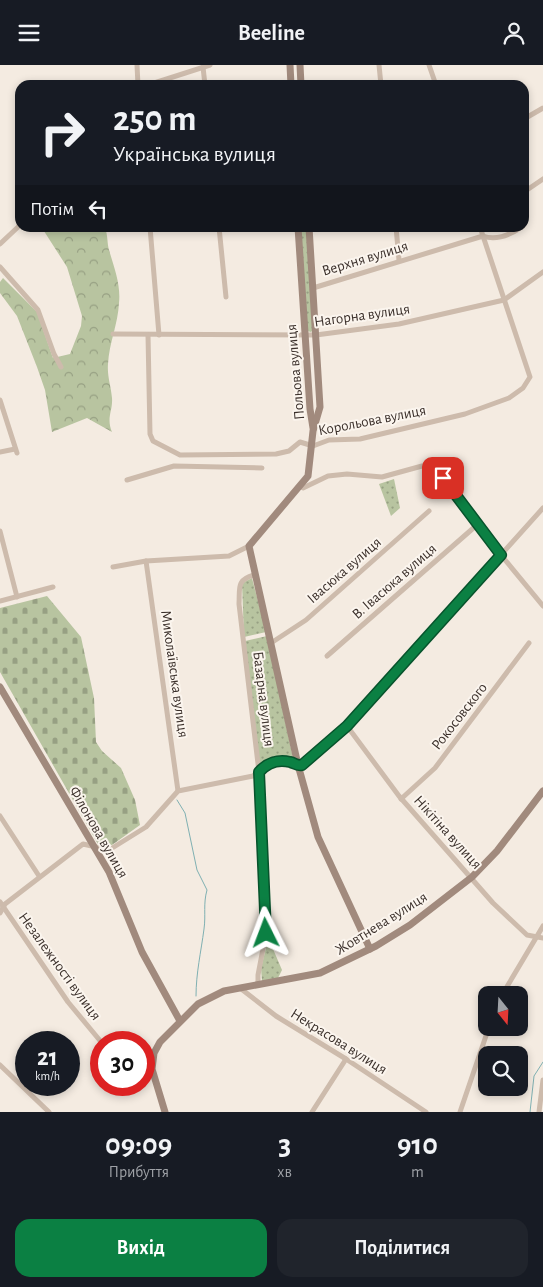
<!DOCTYPE html>
<html lang="uk">
<head>
<meta charset="utf-8">
<style>
  :root { --surface:#171b24; --page:#20242c; --text:#f1f3f6; --muted:#9ea1a6; --accent:#0b8043 }
  body { margin:0; font-family:"Alegreya Sans",sans-serif; background:var(--page); color:var(--text); height:100vh; display:flex; flex-direction:column; font-size:19px; white-space:nowrap }
  * { box-sizing:border-box; margin:0 }
  p { font-size:16px; color:var(--muted) }
  .icon { flex:none; width:28px; height:28px; fill:none; stroke:currentColor; stroke-width:2; stroke-linecap:round; stroke-linejoin:round }
  .map { position:relative; height:1047px; overflow:hidden }
  .panel { display:flex; flex-direction:column; background:var(--surface); flex:1 }
  .panel>* { flex:none }
  .guide { position:absolute; left:15px; top:15px; width:514px; height:152px; border-radius:15px; box-shadow:0 2px 8px #0003; background:#171b24; color:var(--text); overflow:hidden }
  .needle { width:32px; rotate:162deg }
  .tools { position:absolute; left:478px; top:921px; display:grid; gap:10px }
  .tools a { display:grid; place-items:center; width:50px; height:50px; border-radius:10px; background:var(--surface); box-shadow:0 2px 8px #0003; font-size:25px }
  .speed { position:absolute; left:15px; top:966px; display:flex; gap:10px; font-size:25px; font-weight:700; text-align:center }
  .speed>* { display:grid; place-content:center; width:65px; height:65px; border-radius:50%; background:var(--surface); box-shadow:0 2px 8px #0003; line-height:1 }
  .speed small { font-size:12px; font-weight:400 }
  .speed .limit { border:8px solid #d22; background:#fff; color:#111 }
  .pin { position:absolute; display:grid; place-items:center; width:42px; height:42px; color:#fff; margin:-21px; border-radius:10px; box-shadow:0 2px 8px #0006 }
  .me { position:absolute; width:55px; margin:-28px; rotate:357deg; stroke-linejoin:round; filter:drop-shadow(0 0 4px #0008) }
  .turn { display:flex; align-items:center; gap:18px; height:105px; padding:0 15px; font-size:22px }
  .turn .icon { width:65px; height:65px; stroke-width:2.5 }
  .turn b { display:block; font-size:35px; line-height:42px }
  .then { display:flex; align-items:center; height:48px; padding:0 15px; background:#0003; gap:10px; font-size:19px }
  .eta { display:flex; justify-content:space-evenly; align-items:center; height:85px; text-align:center }
  .eta b { font-size:30px; font-weight:700; line-height:35px }
  .action { display:flex; gap:10px; margin-top:auto; padding:10px 15px }
  .action a { flex:1; height:58px; border-radius:15px; background:var(--accent); color:#fff; font-size:20px; font-weight:700; line-height:58px; text-align:center }
  .action a+a { background:var(--page); color:var(--text) }
  header { display:flex; justify-content:space-between; align-items:center; height:65px; padding:0 15px; background:var(--surface); font-size:22px; font-weight:700 }
  .map>svg:first-child { display:block }
  .grass { fill:url(#grass-dots) }
  .forest { fill:url(#forest-crowns) }
  .cemetery { fill:url(#cemetery-stones) }
  .lines { fill:none; stroke-linecap:round; stroke-linejoin:round }
  .stream { stroke:#7fb0b2; stroke-width:1 }
  .street { stroke:#cdbbac; stroke-width:5 }
  .secondary { stroke:#a18a7d; stroke-width:7 }
  .route-casing { stroke:#07532c; stroke-width:12 }
  .route { stroke:#0b8043; stroke-width:9 }
  .labels { text-anchor:middle; stroke-width:4; stroke-linejoin:round; paint-order:stroke }
  .street-label { font-size:15px; fill:#3b302b; stroke:#fbf5ee }
</style>
</head>
<body>
<header><svg class="icon" aria-label="menu" viewBox="0 0 24 24"><path d="M4 6h16M4 12h16M4 18h16"/></svg>Beeline<svg class="icon" aria-label="person" viewBox="0 0 24 24"><circle cx="12" cy="8" r="4"/><path d="M4 21q1-7 8-7t8 7"/></svg></header>
<div class="map">
<svg width="543" height="1047" viewBox="0 0 543 1047">
  <defs>
    <pattern id="grass-dots" width="8" height="8" patternUnits="userSpaceOnUse" patternTransform="scale(1.25)"><rect width="8" height="8" fill="#b8c4a0"/><path d="M2 2h.1M6 6h.1" fill="none" stroke="#97a083" stroke-width="1.8" stroke-linecap="round"/></pattern>
    <pattern id="forest-crowns" width="20" height="18" patternUnits="userSpaceOnUse" patternTransform="scale(1.25)"><rect width="20" height="18" fill="#b8c4a0"/><path d="M2 6a3 3 0 1 1 6 0M12 15a3 3 0 1 1 6 0" fill="none" stroke="#97a083"/></pattern>
    <pattern id="cemetery-stones" width="16" height="16" patternUnits="userSpaceOnUse" patternTransform="scale(1.25)"><rect width="16" height="16" fill="#b8c4a0"/><path d="M2 7V4a2 2 0 0 1 4 0v3zM10 15v-3a2 2 0 0 1 4 0v3z" fill="#97a083"/></pattern>
  </defs>
  <rect width="100%" height="100%" fill="#f4ebe1"/>
  <!-- grass -->
  <g class="grass">
    <polygon points="301,163 308,163 313,265 311,267 307,266"/>
    <polygon points="394,414 400,443 391,451 379,419"/>
    <polygon points="252,513 266,567 244,572 242,518"/>
    <polygon points="267,571 293,693 260,701 245,576"/>
    <polygon points="270,877 282,905 278,913 262,916 261,903 267,879"/>
  </g>
  <!-- forest -->
  <path class="forest" d="M42,163H105C108,170 107,178 109,185C114,202 121,220 119,238C118,259 109,278 108,299C107,311 111,321 112,333C113,346 106,353 112,367L87,353L52,367L45,325L37,302L17,251L0,228V217L3,213L37,247L53,293L70,289L81,261L82,251L67,202Z"/>
  <!-- cemetery -->
  <polygon class="cemetery" points="47,531 81,572 94,633 96,677 102,686 121,703 135,735 140,760 112,780 98,779 0,607 0,543"/>
  <g class="lines">
    <!-- stream -->
    <g class="stream">
      <path d="M177,735L185,748L197,805L207,825C203,839 206,850 204,864C201,887 196,908 196,931"/>
      <polyline points="530,1047 534,1011 543,997"/>
    </g>
    <!-- street -->
    <g class="street">
      <polyline points="137,0 138,20"/>
      <polyline points="379,0 381,20"/>
      <polyline points="429,0 436,20"/>
      <polyline points="203,2 205,20"/>
      <polyline points="148,20 210,0"/>
      <polyline points="524,54 543,43"/>
      <polyline points="524,127 543,114"/>
      <polyline points="150,162 159,270"/>
      <polyline points="219,162 226,232"/>
      <polyline points="396,162 399,195"/>
      <polyline points="0,179 18,162 20,158"/>
      <polyline points="0,202 38,245 54,289 61,302"/>
      <path d="M313,223L483,171C497,176 510,170 522,162"/>
      <polyline points="113,269 316,270 399,259 504,235 543,207"/>
      <polyline points="148,270 150,369 153,376 180,390 276,389 289,386 300,377 313,381 329,375 360,374 465,349 509,333 523,323 530,312 480,162"/>
      <polyline points="0,335 17,388"/>
      <polyline points="0,387 15,384"/>
      <polyline points="127,415 174,401 262,403"/>
      <polyline points="300,421 303,423 328,411 347,409 382,412 422,401 442,411 501,490 543,541"/>
      <polyline points="0,466 17,532"/>
      <polyline points="146,496 178,726"/>
      <polyline points="113,502 146,496 229,491 249,481"/>
      <path d="M254,510C236,515 240,523 239,539L259,707L266,868L258,910V920"/>
      <polyline points="0,536 53,522"/>
      <polyline points="271,578 306,555 429,446"/>
      <polyline points="327,591 478,459"/>
      <polyline points="347,661 399,731 493,838 527,870 543,873"/>
      <polyline points="401,734 435,703 529,578"/>
      <polyline points="0,751 39,811"/>
      <polyline points="0,837 68,937 102,978"/>
      <polyline points="0,848 5,839 83,779 109,785 146,762 178,726 253,711 265,700 274,697 292,697 298,700 306,697 347,661 543,443"/>
      <polyline points="240,923 276,951 346,994 426,1047"/>
      <polyline points="502,930 543,861"/>
      <polyline points="0,1000 49,1047"/>
      <polyline points="144,1001 152,1004"/>
      <polyline points="312,1047 346,994"/>
      <polyline points="460,1047 489,962"/>
      <polyline points="539,1047 543,1015"/>
    </g>
    <!-- secondary -->
    <g class="secondary">
      <polyline points="290,0 291,20"/>
      <polyline points="300,0 301,20"/>
      <polyline points="298,162 310,344 313,363"/>
      <polyline points="309,162 320,342 313,366 308,411 249,481 298,700 318,772 370,884"/>
      <polyline points="0,622 109,807 142,887 180,956"/>
      <polyline points="165,1047 152,1004 154,988 160,977 198,939 224,926 320,908 376,881 410,860 472,812 497,786 543,726"/>
    </g>
  </g>
  <g class="lines">
    <defs>
      <path id="route" d="M266,868L259,707C267,698 278,694 290,697C295,698 296,701 302,700L347,661L501,490L443,413"/>
    </defs>
    <!-- route casing -->
    <use href="#route" class="route-casing"/>
    <!-- route -->
    <use href="#route" class="route"/>
  </g>
  <g class="labels">
    <!-- street labels -->
    <g class="street-label">
      <text transform="translate(365 193) rotate(-17)" y="5">Верхня вулиця</text>
      <text transform="translate(362 250) rotate(-8)" y="5">Нагорна вулиця</text>
      <text transform="translate(295 307) rotate(-95)" y="5">Польова вулиця</text>
      <text transform="translate(372 355) rotate(-11)" y="5">Корольова вулиця</text>
      <text transform="translate(344 505) rotate(-41)" y="5">Івасюка вулиця</text>
      <text transform="translate(394 516) rotate(-41)" y="5">В. Івасюка вулиця</text>
      <text transform="translate(175 609) rotate(82)" y="5">Миколаївська вулиця</text>
      <text transform="translate(264 634) rotate(83)" y="5">Базарна вулиця</text>
      <text transform="translate(459 651) rotate(-52)" y="5">Рокосовского</text>
      <text transform="translate(99 767) rotate(60)" y="5">Філонова вулиця</text>
      <text transform="translate(448 767) rotate(48)" y="5">Нікітіна вулиця</text>
      <text transform="translate(381 858) rotate(-32)" y="5">Жовтнева вулиця</text>
      <text transform="translate(60 901) rotate(54)" y="5">Незалежності вулиця</text>
      <text transform="translate(339 976) rotate(32)" y="5">Некрасова вулиця</text>
    </g>
  </g>
</svg>
<div class="tools">
<a><svg class="needle" viewBox="-14 -14 28 28"><path d="M0-13l5 13h-10z" fill="#e53935"/><path d="M0 13l5-13h-10z" fill="#9ea1a6"/></svg></a>
<a><svg class="icon" aria-label="search" viewBox="0 0 24 24"><circle cx="10" cy="10" r="6"/><path d="M15 15l6 6"/></svg></a>
</div>
<div class="speed"><div>21<small>km/h</small></div><div class="limit">30</div></div>
<div class="pin" style="left:443px;top:413px;background:#d93025"><svg class="icon" aria-label="arrive" viewBox="0 0 24 24"><path d="M6 21V4h12l-3 4 3 4H6"/></svg></div>
<svg class="me" style="left:266px;top:868px" viewBox="-20 -20 40 40"><path d="M0-17L14 15 0 8-14 15z" fill="#0b8043" stroke="#fff" stroke-width="4"/></svg>
<div class="guide">
<div class="turn"><svg class="icon" aria-label="right" viewBox="0 0 24 24"><path d="M7 20v-9h11M14 6l5 5-5 5"/></svg><div><b>250 m</b>Українська вулиця</div></div>
<div class="then">Потім<svg class="icon" aria-label="left" viewBox="0 0 24 24"><path d="M17 20v-9H6M10 6l-5 5 5 5"/></svg></div>
</div>
</div>
<section class="panel">
<div class="eta">
<div><b>09:09</b><p>Прибуття</p></div>
<div><b>3</b><p>хв</p></div>
<div><b>910</b><p>m</p></div>
</div>
<div class="action"><a>Вихід</a><a>Поділитися</a></div>
</section>
</body>
</html>
